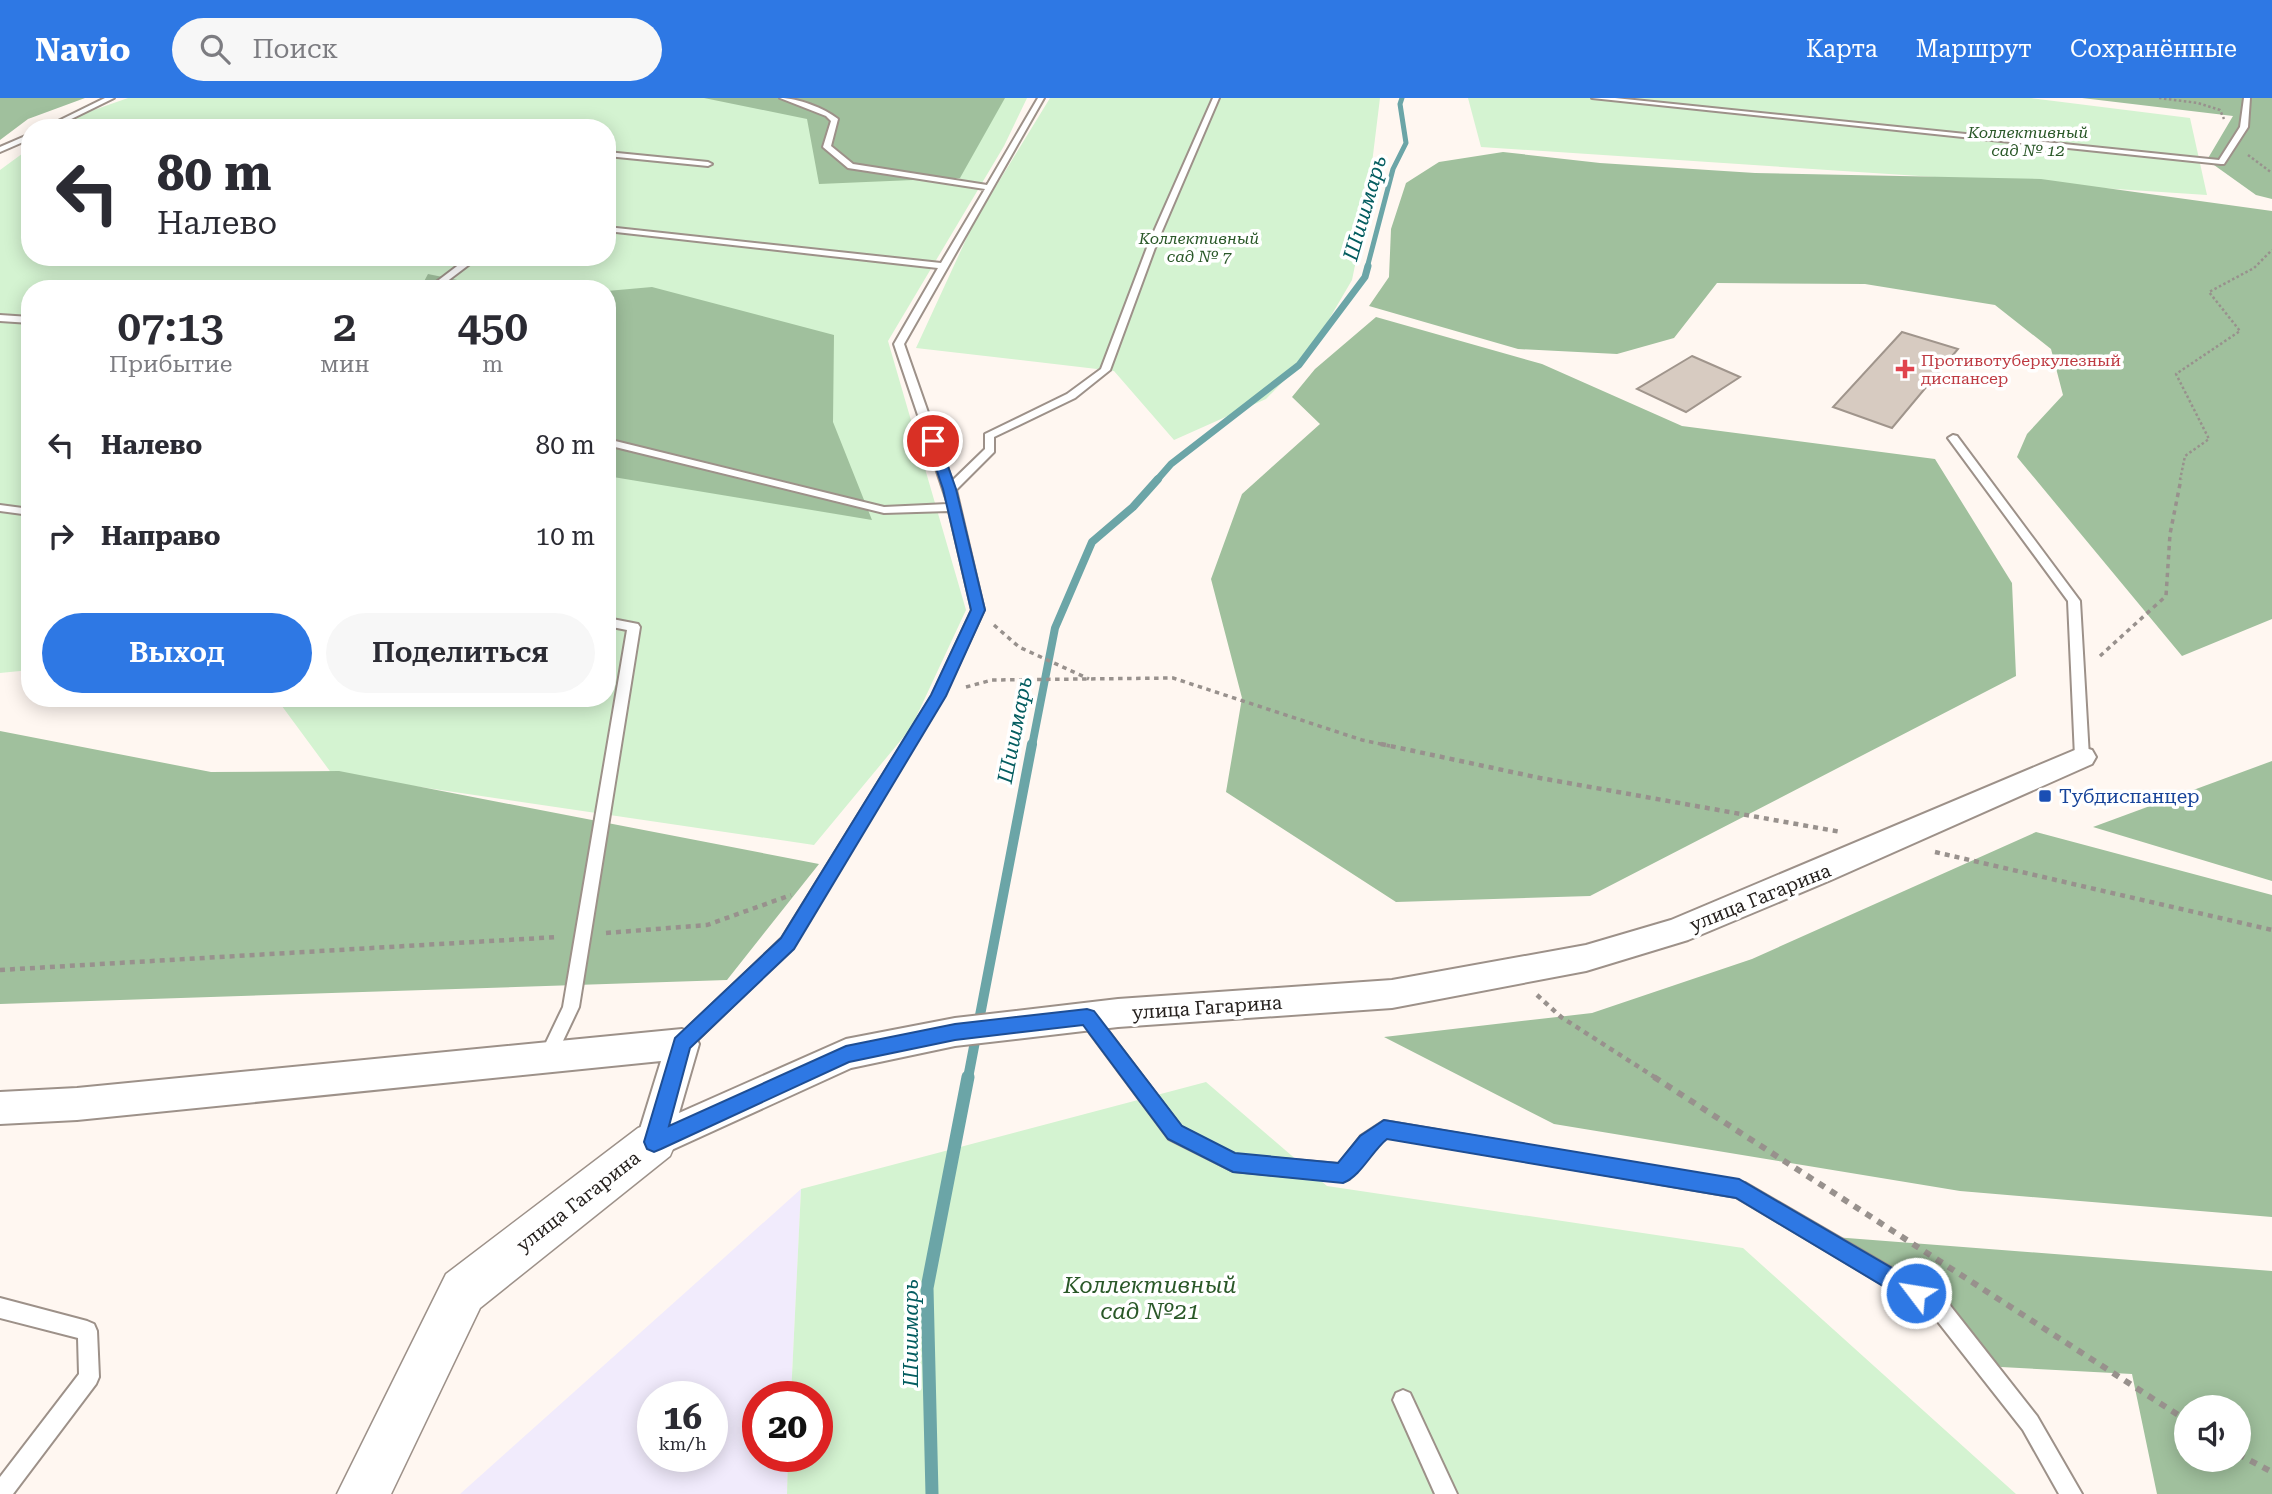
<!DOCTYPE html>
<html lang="ru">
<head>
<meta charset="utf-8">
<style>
  :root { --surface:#fff; --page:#f7f7f7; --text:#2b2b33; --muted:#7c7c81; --accent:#2e78e4 }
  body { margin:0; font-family:"Roboto Serif",serif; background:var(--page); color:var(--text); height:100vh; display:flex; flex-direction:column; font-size:26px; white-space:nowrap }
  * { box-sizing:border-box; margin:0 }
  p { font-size:23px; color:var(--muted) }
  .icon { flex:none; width:38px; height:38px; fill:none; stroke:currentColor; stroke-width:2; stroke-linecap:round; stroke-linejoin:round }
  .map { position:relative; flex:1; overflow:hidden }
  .panel { position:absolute; left:21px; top:182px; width:595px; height:427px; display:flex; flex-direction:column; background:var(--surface); border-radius:28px; box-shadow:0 4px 18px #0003 }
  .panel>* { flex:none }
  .hud { position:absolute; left:21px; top:21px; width:595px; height:147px; border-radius:28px; box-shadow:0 4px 18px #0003; background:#fff; color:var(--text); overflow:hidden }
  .tools { position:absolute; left:2174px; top:1297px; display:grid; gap:14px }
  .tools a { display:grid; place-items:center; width:77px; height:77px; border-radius:50%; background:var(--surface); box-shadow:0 4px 18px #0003; font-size:35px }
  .speed { position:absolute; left:637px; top:1283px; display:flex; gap:14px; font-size:35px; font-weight:700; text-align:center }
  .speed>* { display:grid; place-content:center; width:91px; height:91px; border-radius:50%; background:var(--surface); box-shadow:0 4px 18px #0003; line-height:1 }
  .speed small { font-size:18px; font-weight:400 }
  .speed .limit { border:10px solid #d22; background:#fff; color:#111 }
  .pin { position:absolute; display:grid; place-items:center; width:60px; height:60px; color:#fff; margin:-30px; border:4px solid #fff; border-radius:50%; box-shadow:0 2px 7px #0007 }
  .me { position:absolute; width:77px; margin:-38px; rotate:301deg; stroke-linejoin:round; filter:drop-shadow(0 0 5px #0008) }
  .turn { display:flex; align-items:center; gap:24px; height:147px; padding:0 21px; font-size:32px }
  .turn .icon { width:91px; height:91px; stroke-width:2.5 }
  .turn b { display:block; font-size:49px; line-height:60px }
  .eta { display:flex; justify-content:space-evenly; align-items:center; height:119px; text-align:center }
  .eta b { font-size:42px; font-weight:600; line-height:49px }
  .cta { display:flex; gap:14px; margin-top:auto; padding:14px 21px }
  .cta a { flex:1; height:80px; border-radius:42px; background:var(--accent); color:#fff; font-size:28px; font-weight:600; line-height:80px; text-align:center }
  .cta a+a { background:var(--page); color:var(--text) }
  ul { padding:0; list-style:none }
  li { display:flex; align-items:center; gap:21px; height:91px; padding:0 21px }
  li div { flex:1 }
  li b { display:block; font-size:26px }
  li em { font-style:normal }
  header { display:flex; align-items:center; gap:42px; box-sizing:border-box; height:98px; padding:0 35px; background:var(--accent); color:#fff }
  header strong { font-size:33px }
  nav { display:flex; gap:38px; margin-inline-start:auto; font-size:24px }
  .search { width:490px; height:63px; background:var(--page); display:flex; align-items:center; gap:18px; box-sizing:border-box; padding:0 24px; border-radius:38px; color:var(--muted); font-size:26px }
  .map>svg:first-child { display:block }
  .industrial { fill:#f1ebfc; fill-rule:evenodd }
  .green { fill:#d4f3d1 }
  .forest { fill:#a0c09d; fill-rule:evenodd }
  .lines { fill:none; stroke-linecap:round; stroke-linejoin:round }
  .stream-far4 { stroke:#6ba5a7; stroke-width:5 }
  .stream-far3 { stroke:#6ba5a7; stroke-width:7 }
  .stream-far2 { stroke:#6ba5a7; stroke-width:8 }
  .stream-far1 { stroke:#6ba5a7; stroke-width:10 }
  .stream { stroke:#6ba5a7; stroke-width:13 }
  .building { fill:#d7cbc1; stroke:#a0958c; stroke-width:2 }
  .service-casing { stroke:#9d9189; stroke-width:4 }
  .minor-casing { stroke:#9d9189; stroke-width:4 }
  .tertiary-casing { stroke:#9d9189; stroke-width:3 }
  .path-far3 { stroke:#98918d; stroke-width:2.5; stroke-dasharray:2.5 2.5; stroke-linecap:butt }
  .path-far2 { stroke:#98918d; stroke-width:3.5; stroke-dasharray:4.5 4.5; stroke-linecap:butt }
  .path-far1 { stroke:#98918d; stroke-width:4.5; stroke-dasharray:5 5; stroke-linecap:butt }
  .path { stroke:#98918d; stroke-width:6; stroke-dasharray:7 7; stroke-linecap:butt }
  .service { fill:#fff; fill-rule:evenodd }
  .minor { fill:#fff; fill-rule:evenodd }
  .tertiary { fill:#fff; fill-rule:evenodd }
  .route { fill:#2e78e4; stroke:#1e4e94; stroke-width:2 }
  .health-dot { fill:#e0444e; stroke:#fff; stroke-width:2.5 }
  .transit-dot { fill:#1a4fb4; stroke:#fff; stroke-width:2.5 }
  .labels { text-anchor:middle; stroke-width:7; stroke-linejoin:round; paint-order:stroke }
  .far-park-label { font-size:16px; font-style:italic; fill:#2a5828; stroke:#fff }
  .far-health-label { font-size:16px; fill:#be3a42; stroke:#fff; text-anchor:start }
  .transit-label { font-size:19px; fill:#164399; stroke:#fff; text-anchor:start }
  .street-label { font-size:19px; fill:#26211e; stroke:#fff }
  .water-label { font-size:21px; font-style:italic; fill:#045d60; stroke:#fff }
  .near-park-label { font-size:23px; font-style:italic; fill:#2a5828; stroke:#fff }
</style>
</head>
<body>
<header>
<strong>Navio</strong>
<div class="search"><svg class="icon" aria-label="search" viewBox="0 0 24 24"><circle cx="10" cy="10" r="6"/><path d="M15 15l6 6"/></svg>Поиск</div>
<nav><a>Карта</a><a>Маршрут</a><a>Сохранённые</a></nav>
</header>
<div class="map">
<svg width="2272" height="1396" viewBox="0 0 2272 1396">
  <rect width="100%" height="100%" fill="#fff7f1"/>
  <!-- industrial -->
  <path class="industrial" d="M801,1091L791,1298H758V1358H788L787,1396H460ZM653,1298H712V1358H653Z"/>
  <!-- green -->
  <g class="green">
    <polygon points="128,0 1027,0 1004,48 888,243 966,512 911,630 814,747 332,676 276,600 607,600 607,191 30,191 30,572 0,575 0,72 30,50 30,159 607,159 607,30 58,30 71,20"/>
    <polygon points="1050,0 1380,0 1366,114 1352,182 1307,259 1266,301 1174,342 1114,273 916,250 974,124"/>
    <polygon points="1468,0 2031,0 2190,20 2207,97 1481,49"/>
    <polygon points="1206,984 1327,1088 1743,1150 2016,1396 787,1396 788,1358 817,1358 817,1298 791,1298 801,1091"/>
  </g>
  <!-- forest -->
  <g class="forest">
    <polygon points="0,0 85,0 28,21 0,42"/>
    <polygon points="704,0 1005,0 960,80 819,86 807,21"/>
    <polygon points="2082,0 2272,0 2272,101 2256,97 2207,62 2233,18"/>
    <polygon points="1503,54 1600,65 1755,75 2041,81 2272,113 2272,521 2182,558 2017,359 2027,336 2063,297 2051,251 1995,207 1865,186 1717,185 1674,240 1617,256 1518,251 1369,208 1389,179 1391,131 1406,85 1439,64"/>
    <polygon points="428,176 501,191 420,191"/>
    <polygon points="652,189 834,237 833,324 872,422 607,378 607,193"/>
    <polygon points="1376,219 1542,266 1682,328 1935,361 2012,485 2016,578 1590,798 1396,804 1226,694 1242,600 1211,481 1242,396 1320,326 1292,299 1315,271"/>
    <polygon points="0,633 211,674 339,673 819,766 727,882 0,906"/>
    <polygon points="2272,663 2272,783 2093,729"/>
    <polygon points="2036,734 2272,797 2272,1119 1960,1093 1554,1026 1384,939 1592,915 1752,861"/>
    <path d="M1834,1139L2272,1173V1396H2157L2132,1276L2001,1269ZM2186,1309H2238V1362H2186Z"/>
  </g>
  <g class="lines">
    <!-- stream-far4 -->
    <polyline class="stream-far4" points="1367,170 1393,71 1406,45 1400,6 1402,0"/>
    <!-- stream-far3 -->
    <polyline class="stream-far3" points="1157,382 1171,366 1299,267 1365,179 1368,168"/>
    <!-- stream-far2 -->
    <polyline class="stream-far2" points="1032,648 1055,530 1092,444 1133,409 1158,381"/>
    <!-- stream-far1 -->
    <polyline class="stream-far1" points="968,980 1032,646"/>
    <!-- stream -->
    <polyline class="stream" points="932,1396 927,1190 968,979"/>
  </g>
  <!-- building -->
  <g class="building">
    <polygon points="1902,234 1958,251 1892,330 1833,309"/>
    <polygon points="1692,258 1740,279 1686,314 1637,291"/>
  </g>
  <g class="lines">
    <defs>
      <g id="service">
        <polygon points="105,0 114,0 53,30 44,30"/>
        <path d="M780,0C798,0 824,10 838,21L831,48L853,66L987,87L1038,0H1044L904,246L952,383L985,351V336L1067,296L1101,271L1148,147L1213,0H1219L1156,147L1110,272L1075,300L994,339V354L956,392L984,512L944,598L792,850L688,951L682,953L676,951L674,946L676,941L782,840L932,598L972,512L949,413L884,415L607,347V341L884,409L948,406L894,246L938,170L607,133V129L941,165L985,91L848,70L823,49L831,23L826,18Z"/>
        <polygon points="1592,0 1615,0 2219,62 2240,29 2244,0 2250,0 2248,29 2224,66 2221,66"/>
        <polygon points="30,36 30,41 0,54 0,49"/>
        <polygon points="607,54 708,64 712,66 708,68 607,58"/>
        <polygon points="469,159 479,159 437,191 427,191"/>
        <polygon points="0,217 30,219 30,225 0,223"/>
        <polygon points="1953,337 1957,338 2080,503 2089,659 2087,662 2082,664 2075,659 2068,503 1948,340"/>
        <polygon points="0,407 30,411 30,417 0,413"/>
        <polygon points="607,520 638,526 640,529 579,909 553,964 547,966 541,964 539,959 563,909 627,532 607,528"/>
        <polygon points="1087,911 1093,913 1181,1029 1235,1057 1339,1066 1361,1038 1384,1023 1745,1085 1945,1201 2037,1318 2082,1396 2059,1396 2023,1332 1931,1215 1736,1099 1387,1039 1373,1050 1349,1081 1343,1083 1233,1073 1169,1041 1081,923 1079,918 1081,913"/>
        <polygon points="0,1200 87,1223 94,1226 97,1233 99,1279 96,1286 13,1396 0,1396 0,1379 79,1276 78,1240 0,1220"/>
        <polygon points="1403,1292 1410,1295 1457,1396 1435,1396 1393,1302 1396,1295"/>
      </g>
      <polygon id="minor" points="2082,649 2092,652 2096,659 2092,666 1831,782 1688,842 1586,873 1392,910 1118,929 955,948 851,970 654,1060 642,1056 636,1044 661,963 77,1022 0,1026 0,994 77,990 682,931 694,936 699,946 679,1015 846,941 955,920 1118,901 1392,882 1586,847 1671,822"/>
      <polygon id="tertiary" points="654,1024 670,1030 676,1044 670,1058 480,1210 391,1396 337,1396 446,1176 638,1030"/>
    </defs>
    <!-- service casing -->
    <use href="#service" class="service-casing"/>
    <!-- minor casing -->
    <use href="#minor" class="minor-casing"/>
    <!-- tertiary casing -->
    <use href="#tertiary" class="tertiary-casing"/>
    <!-- path-far3 -->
    <g class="path-far3">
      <polyline points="2159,0 2198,5 2220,12 2224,21"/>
      <polyline points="2248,57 2272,75"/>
      <polyline points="2180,382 2185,358 2209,341 2176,276 2240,233 2209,194 2254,170 2272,152"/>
    </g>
    <!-- path-far2 -->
    <g class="path-far2">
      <polyline points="994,527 1019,549 1089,581"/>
      <polyline points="2100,558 2166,498 2170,436 2181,381"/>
      <polyline points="966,589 992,582 1173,580 1362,642 1390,648"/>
    </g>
    <!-- path-far1 -->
    <g class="path-far1">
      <polyline points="1381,646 1540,680 1841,734"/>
      <polyline points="1935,754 2272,832"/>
      <polyline points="606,835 707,827 791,797"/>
      <polyline points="0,872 558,839"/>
      <polyline points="1537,897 1561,919 1656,980"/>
    </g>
    <!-- path -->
    <g class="path">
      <polyline points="1654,979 2186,1322"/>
      <polyline points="2238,1356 2272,1374"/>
    </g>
    <!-- service -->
    <use href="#service" class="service"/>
    <!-- minor -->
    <use href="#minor" class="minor"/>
    <!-- tertiary -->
    <use href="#tertiary" class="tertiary"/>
  </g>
  <!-- route -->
  <path class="route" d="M933,339L939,343L956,391L985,512L946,598L794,851L690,950L669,1028L846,948L955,926L1087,911L1094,913L1182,1028L1235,1055L1338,1065L1360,1038L1384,1022L1739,1081L1923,1188L1927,1195L1923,1203L1916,1206L1908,1203L1736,1100L1387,1041C1372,1053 1361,1078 1343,1085L1233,1074L1168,1041L1083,927L955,942L849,964L661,1051L654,1054L647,1051L644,1044L675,940L781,840L931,597L971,512L943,391L927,343Z"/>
  <!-- markers -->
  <path class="health-dot" d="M1901.5 260.5h7v7h7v7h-7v7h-7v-7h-7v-7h7z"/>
  <rect class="transit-dot" x="2038" y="691" width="14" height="14" rx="3.5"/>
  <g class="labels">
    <!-- far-park labels -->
    <g class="far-park-label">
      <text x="2028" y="40">Коллективный<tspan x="2028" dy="18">сад № 12</tspan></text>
      <text x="1199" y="146">Коллективный<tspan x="1199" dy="18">сад № 7</tspan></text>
    </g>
    <!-- far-health labels -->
    <g class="far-health-label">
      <text x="1921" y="268">Противотуберкулезный<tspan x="1921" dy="18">диспансер</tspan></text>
    </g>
    <!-- transit labels -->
    <g class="transit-label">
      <text x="2059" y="705">Тубдиспанцер</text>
    </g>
    <!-- street labels -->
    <g class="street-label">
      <text transform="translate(1760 799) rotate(-22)" y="7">улица Гагарина</text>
      <text transform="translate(1207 909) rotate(-4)" y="7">улица Гагарина</text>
      <text transform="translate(578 1103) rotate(-38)" y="7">улица Гагарина</text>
    </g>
    <!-- water labels -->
    <g class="water-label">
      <text transform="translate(1365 110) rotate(-74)" y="7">Шишмарь</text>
      <text transform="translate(1015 632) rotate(-79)" y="7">Шишмарь</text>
      <text transform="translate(911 1235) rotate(-90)" y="7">Шишмарь</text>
    </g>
    <!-- near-park labels -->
    <g class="near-park-label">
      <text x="1150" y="1195">Коллективный<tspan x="1150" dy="26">сад №21</tspan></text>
    </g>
  </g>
</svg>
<div class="tools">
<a><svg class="icon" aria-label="sound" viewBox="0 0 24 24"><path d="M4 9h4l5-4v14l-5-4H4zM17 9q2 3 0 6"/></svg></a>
</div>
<div class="speed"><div>16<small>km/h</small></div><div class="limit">20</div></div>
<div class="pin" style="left:933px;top:343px;background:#d93025"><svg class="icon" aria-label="arrive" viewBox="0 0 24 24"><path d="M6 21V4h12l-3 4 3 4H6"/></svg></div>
<svg class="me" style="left:1916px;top:1195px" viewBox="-20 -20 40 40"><circle r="17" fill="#2e78e4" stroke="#fff" stroke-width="3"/><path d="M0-11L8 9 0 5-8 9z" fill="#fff"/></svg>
<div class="hud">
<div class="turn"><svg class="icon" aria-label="left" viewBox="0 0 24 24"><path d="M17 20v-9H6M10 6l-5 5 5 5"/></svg><div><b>80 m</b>Налево</div></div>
</div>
<section class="panel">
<div class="eta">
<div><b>07:13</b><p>Прибытие</p></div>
<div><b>2</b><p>мин</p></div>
<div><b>450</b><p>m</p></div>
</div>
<ul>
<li><svg class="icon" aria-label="left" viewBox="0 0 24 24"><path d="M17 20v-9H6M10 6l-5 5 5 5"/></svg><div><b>Налево</b></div><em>80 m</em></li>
<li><svg class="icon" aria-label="right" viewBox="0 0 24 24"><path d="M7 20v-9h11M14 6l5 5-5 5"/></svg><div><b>Направо</b></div><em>10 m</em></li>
</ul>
<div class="cta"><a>Выход</a><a>Поделиться</a></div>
</section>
</div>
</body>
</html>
